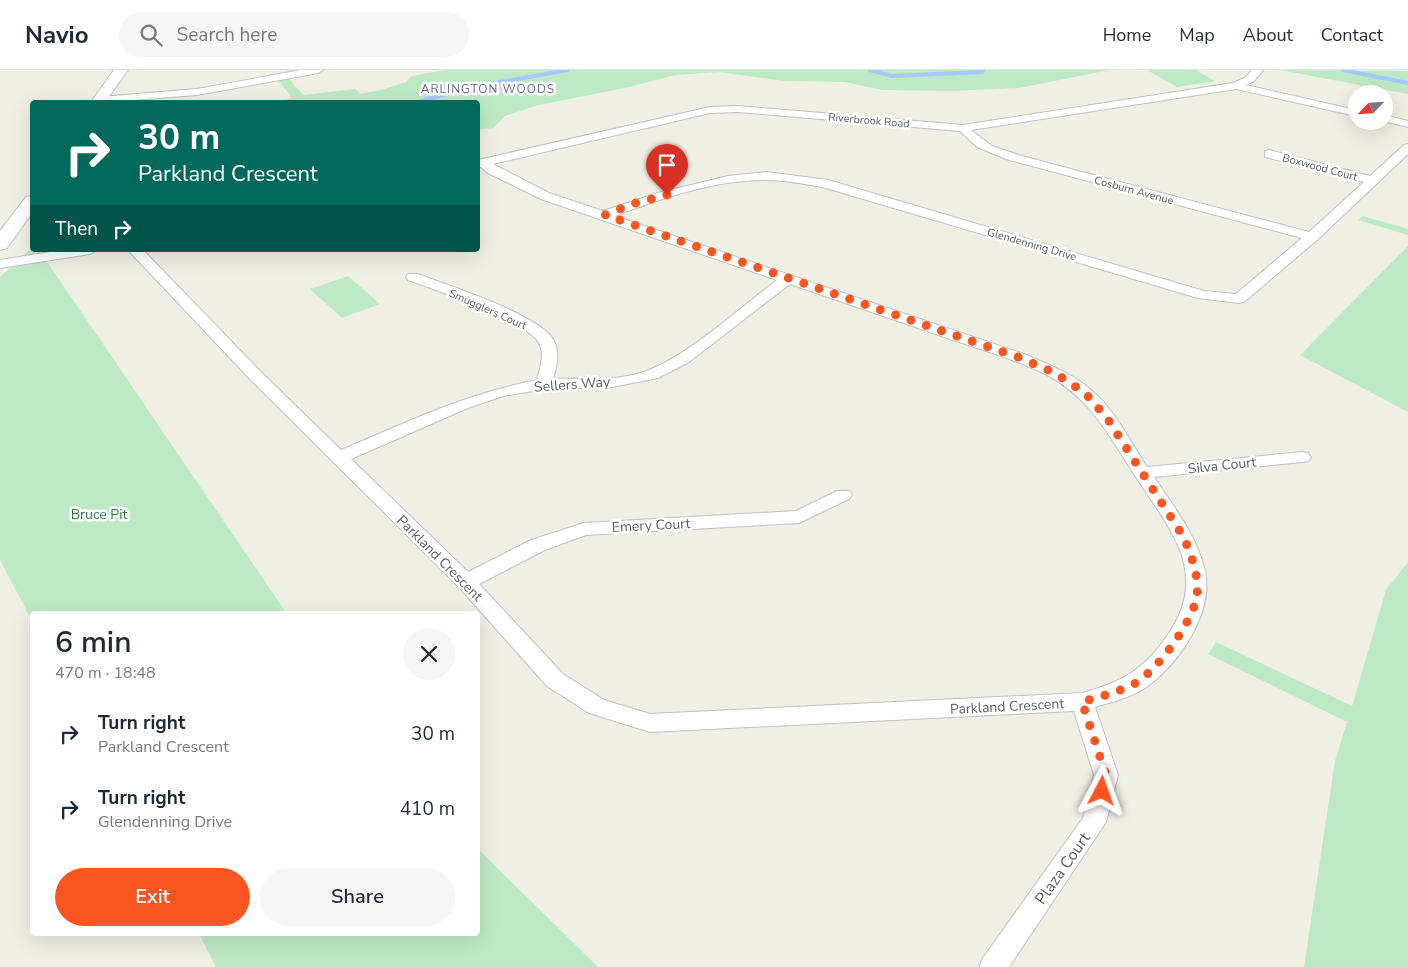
<!DOCTYPE html>
<html lang="en">
<head>
<meta charset="utf-8">
<style>
  :root { --surface:#fff; --page:#f6f6f7; --text:#1f2937; --muted:#747a83; --line:#e0e1e3; --accent:#fb561f }
  body { margin:0; font-family:"Nunito Sans",sans-serif; background:var(--page); color:var(--text); height:100vh; display:flex; flex-direction:column; font-size:19px; white-space:nowrap }
  * { box-sizing:border-box; margin:0 }
  p { font-size:16px; color:var(--muted) }
  .icon { flex:none; width:28px; height:28px; fill:none; stroke:currentColor; stroke-width:2; stroke-linecap:round; stroke-linejoin:round }
  .map { position:relative; flex:1; overflow:hidden }
  .sheet { position:absolute; left:30px; top:541px; width:450px; height:325px; display:flex; flex-direction:column; background:var(--surface); border-radius:5px; box-shadow:0 5px 20px #0002 }
  .sheet>* { flex:none }
  .hud { position:absolute; left:30px; top:30px; width:450px; height:152px; border-radius:5px; box-shadow:0 5px 20px #0002; background:#00695c; color:#fff; overflow:hidden }
  .needle { width:32px; rotate:245deg }
  .buttons { position:absolute; left:1348px; top:15px; display:grid; gap:10px }
  .buttons a { display:grid; place-items:center; width:45px; height:45px; border-radius:50%; background:var(--surface); box-shadow:0 5px 20px #0002; font-size:25px }
  .pin { position:absolute; display:grid; place-items:center; width:42px; height:42px; color:#fff; margin:-51px -21px; border-radius:50% 50% 50% 0; rotate:-45deg; box-shadow:0 0 5px #0007 }
  .pin .icon { rotate:45deg }
  .me { position:absolute; width:55px; margin:-28px; rotate:4deg; stroke-linejoin:round; filter:drop-shadow(0 0 4px #0008) }
  .turn { display:flex; align-items:center; gap:18px; height:105px; padding:0 25px; font-size:22px }
  .turn .icon { width:65px; height:65px; stroke-width:2.5 }
  .turn b { display:block; font-size:35px; line-height:42px }
  .then { display:flex; align-items:center; height:48px; padding:0 25px; background:#0003; gap:10px; font-size:19px }
  .round { display:grid; place-items:center; flex:none; width:52px; height:52px; border-radius:26px; background:var(--page) }
  .head { display:flex; align-items:center; justify-content:space-between; height:85px; padding:0 25px }
  h1 { font-size:30px; font-weight:600; line-height:38px }
  .action { display:flex; gap:10px; margin-top:auto; padding:10px 25px }
  .action a { flex:1; height:58px; border-radius:30px; background:var(--accent); color:#fff; font-size:20px; font-weight:600; line-height:58px; text-align:center }
  .action a+a { background:var(--page); color:var(--text) }
  ul { padding:0; list-style:none }
  li { display:flex; align-items:center; gap:15px; height:75px; padding:0 25px }
  li div { flex:1 }
  li b { display:block; font-size:19px }
  li em { font-style:normal }
  header { display:flex; align-items:center; gap:30px; box-sizing:border-box; height:70px; padding:0 25px; background:var(--surface); border-bottom:1px solid var(--line) }
  header strong { font-size:24px }
  nav { display:flex; gap:28px; margin-inline-start:auto; font-size:18px }
  .search { width:350px; height:45px; background:var(--page); display:flex; align-items:center; gap:12px; box-sizing:border-box; padding:0 18px; border-radius:28px; color:var(--muted); font-size:19px }
  .map>svg:first-child { display:block }
  .green { fill:#bdeac5 }
  .lines { fill:none; stroke-linecap:round; stroke-linejoin:round }
  .stream { stroke:#a4c8ff; stroke-width:4 }
  .street-casing { stroke:#bdbfc6; stroke-width:2 }
  .secondary-casing { stroke:#bec0c8; stroke-width:2 }
  .street { fill:#fff; fill-rule:evenodd }
  .secondary { fill:#fff; fill-rule:evenodd }
  .route { stroke:#fb561f; stroke-width:9; stroke-dasharray:0 16.2 }
  .labels { text-anchor:middle; stroke-width:5; stroke-linejoin:round; paint-order:stroke }
  .far-street-label { font-size:11px; fill:#5b5e66; stroke:#fff }
  .far-neighbourhood-label { font-size:12px; letter-spacing:1px; fill:#6c7078; stroke:#fff }
  .street-label { font-size:14px; fill:#5b5e66; stroke:#fff }
  .park-label { font-size:14px; fill:#2c8440; stroke:#fff }
  .near-street-label { font-size:16px; fill:#5b5e66; stroke:#fff }
</style>
</head>
<body>
<header>
<strong>Navio</strong>
<div class="search"><svg class="icon" aria-label="search" viewBox="0 0 24 24"><circle cx="10" cy="10" r="6"/><path d="M15 15l6 6"/></svg>Search here</div>
<nav><a>Home</a><a>Map</a><a>About</a><a>Contact</a></nav>
</header>
<div class="map">
<svg width="1408" height="897" viewBox="0 0 1408 897">
  <rect width="100%" height="100%" fill="#f0efe3"/>
  <!-- green -->
  <g class="green">
    <polygon points="446,0 1109,0 1019,18 953,21 882,20 845,12 785,11 719,2 676,5 625,18 539,35 505,46 493,58 478,60 478,32 275,32 292,28 279,11 289,9 303,25 355,19 361,24 384,19 406,12 412,6"/>
    <polygon points="1147,0 1196,0 1215,11 1177,17"/>
    <polygon points="1280,0 1408,1 1408,24"/>
    <polygon points="1363,146 1408,159 1408,165 1358,150"/>
    <polygon points="1408,176 1408,342 1300,285"/>
    <polygon points="32,178 32,180 39,180 287,544 32,544 32,551 0,490 0,207"/>
    <polygon points="348,206 380,234 342,248 310,219"/>
    <polygon points="1408,492 1408,897 1304,897 1335,691 1347,652 1208,584 1216,572 1352,636 1386,520"/>
    <polygon points="478,779 598,897 216,897 199,864 478,864"/>
  </g>
  <g class="lines">
    <!-- stream -->
    <g class="stream">
      <polyline points="870,0 892,6 982,2 983,0"/>
      <polyline points="1343,0 1408,13"/>
      <polyline points="417,32 478,16 568,0"/>
    </g>
    <defs>
      <g id="street">
        <polygon points="301,0 323,0 318,3 197,25 109,32 97,32 95,30 100,27 197,19"/>
        <path d="M1252,0H1263L1254,11L1246,15L1356,40V46L1236,19L971,60L992,76L1022,86L1309,162L1364,112L1265,87V81L1269,80L1370,106L1404,75L1408,74V84L1317,170L1244,232L1239,233L1198,228L826,118C806,114 786,110 765,110C714,110 662,128 615,146L1024,284C1047,294 1072,303 1091,320C1115,340 1130,371 1147,397L1302,382L1308,383L1311,387L1308,391L1302,392L1154,407C1174,437 1197,466 1205,501C1214,542 1180,592 1148,616C1133,627 1112,632 1095,637L1118,705L1106,752L1009,897H979L983,888L1083,748L1094,705L1074,641L650,662L589,643L547,616L459,517L249,308L128,180H143L261,302L341,380C407,352 467,323 537,310C540,299 545,284 539,273C529,252 433,219 408,210L406,207L408,204H418C446,215 542,245 554,271C560,283 557,297 553,309C584,308 620,312 649,300C690,284 741,237 777,210L541,129L488,103L481,97L478,98V90L710,37L738,36L963,55L1233,13L1246,7ZM738,42L960,61L977,77L1006,89L1302,168L1236,224L1204,221L828,110L766,102L728,106L658,123L603,141L549,123L493,94L710,43ZM790,214C843,232 897,251 950,269C983,280 1018,290 1049,306C1090,328 1110,367 1134,404C1169,459 1212,502 1167,566C1143,601 1121,612 1082,623L650,644L604,630L563,604L479,514L545,480L586,465L799,453L849,429L852,425L849,421H837L796,441L584,453L531,470L468,502L351,389L468,338L503,326L544,319L612,317L658,308L689,292Z"/>
        <polygon points="1384,45 1408,51 1408,57 1383,51"/>
        <polygon points="63,180 97,180 90,184 0,198 0,190"/>
      </g>
      <g id="secondary">
        <polygon points="114,0 128,0 105,32 91,32"/>
        <polygon points="32,126 32,143 7,178 0,180 0,161 26,127"/>
      </g>
    </defs>
    <!-- street casing -->
    <use href="#street" class="street-casing"/>
    <!-- secondary casing -->
    <use href="#secondary" class="secondary-casing"/>
    <!-- street -->
    <use href="#street" class="street"/>
    <!-- secondary -->
    <use href="#secondary" class="secondary"/>
  </g>
  <g class="lines">
    <!-- route -->
    <path class="route" d="M667,125L632,134L605,145L1018,287L1055,303L1085,323L1107,348L1183,466C1191,484 1199,505 1197,525C1194,551 1154,606 1130,616C1115,623 1098,627 1082,632L1106,705L1102,721"/>
  </g>
  <g class="labels">
    <!-- far-street labels -->
    <g class="far-street-label">
      <text transform="translate(869 50) rotate(5)" y="4">Riverbrook Road</text>
      <text transform="translate(1320 97) rotate(15)" y="4">Boxwood Court</text>
      <text transform="translate(1134 120) rotate(15)" y="4">Cosburn Avenue</text>
      <text transform="translate(1032 174) rotate(16)" y="4">Glendenning Drive</text>
      <text transform="translate(488 239) rotate(24)" y="4">Smugglers Court</text>
    </g>
    <!-- far-neighbourhood labels -->
    <g class="far-neighbourhood-label">
      <text x="488" y="23">ARLINGTON WOODS</text>
    </g>
    <!-- street labels -->
    <g class="street-label">
      <text transform="translate(572 314) rotate(-4)" y="5">Sellers Way</text>
      <text transform="translate(1222 395) rotate(-6)" y="5">Silva Court</text>
      <text transform="translate(651 455) rotate(-3)" y="5">Emery Court</text>
      <text transform="translate(440 488) rotate(45)" y="5">Parkland Crescent</text>
      <text transform="translate(1007 636) rotate(-3)" y="5">Parkland Crescent</text>
    </g>
    <!-- park labels -->
    <g class="park-label">
      <text x="99" y="449">Bruce Pit</text>
    </g>
    <!-- near-street labels -->
    <g class="near-street-label">
      <text transform="translate(1062 798) rotate(-55)" y="6">Plaza Court</text>
    </g>
  </g>
</svg>
<div class="buttons">
<a><svg class="needle" viewBox="-14 -14 28 28"><path d="M0-13l5 13h-10z" fill="#e53935"/><path d="M0 13l5-13h-10z" fill="#747a83"/></svg></a>
</div>
<div class="pin" style="left:667px;top:125px;background:#d93025"><svg class="icon" aria-label="arrive" viewBox="0 0 24 24"><path d="M6 21V4h12l-3 4 3 4H6"/></svg></div>
<svg class="me" style="left:1102px;top:721px" viewBox="-20 -20 40 40"><path d="M0-17L14 15 0 8-14 15z" fill="#fb561f" stroke="#fff" stroke-width="4"/></svg>
<div class="hud">
<div class="turn"><svg class="icon" aria-label="right" viewBox="0 0 24 24"><path d="M7 20v-9h11M14 6l5 5-5 5"/></svg><div><b>30 m</b>Parkland Crescent</div></div>
<div class="then">Then<svg class="icon" aria-label="right" viewBox="0 0 24 24"><path d="M7 20v-9h11M14 6l5 5-5 5"/></svg></div>
</div>
<section class="sheet">
<div class="head"><div><h1>6 min</h1><p>470 m · 18:48</p></div><a class="round"><svg class="icon" aria-label="close" viewBox="0 0 24 24"><path d="M6 6l12 12M18 6L6 18"/></svg></a></div>
<ul>
<li><svg class="icon" aria-label="right" viewBox="0 0 24 24"><path d="M7 20v-9h11M14 6l5 5-5 5"/></svg><div><b>Turn right</b><p>Parkland Crescent</p></div><em>30 m</em></li>
<li><svg class="icon" aria-label="right" viewBox="0 0 24 24"><path d="M7 20v-9h11M14 6l5 5-5 5"/></svg><div><b>Turn right</b><p>Glendenning Drive</p></div><em>410 m</em></li>
</ul>
<div class="action"><a>Exit</a><a>Share</a></div>
</section>
</div>
</body>
</html>
